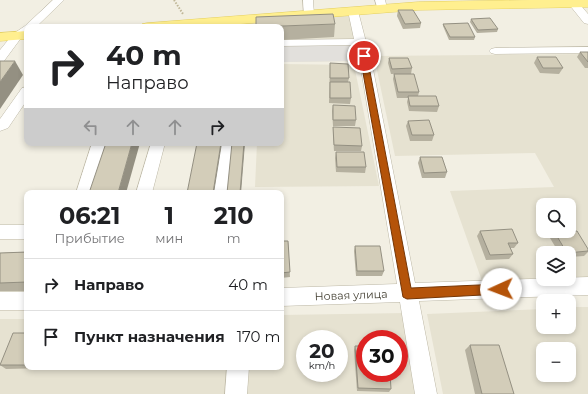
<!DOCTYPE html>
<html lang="ru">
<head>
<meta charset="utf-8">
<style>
  :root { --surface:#fff; --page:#f2f2f2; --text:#202124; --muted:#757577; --line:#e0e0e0 }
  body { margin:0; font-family:Montserrat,sans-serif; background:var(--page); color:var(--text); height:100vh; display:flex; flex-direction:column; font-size:15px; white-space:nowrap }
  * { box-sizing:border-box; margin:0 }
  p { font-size:13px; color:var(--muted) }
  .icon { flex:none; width:22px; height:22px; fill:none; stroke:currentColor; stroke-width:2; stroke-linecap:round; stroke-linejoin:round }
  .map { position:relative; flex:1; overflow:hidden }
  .side { position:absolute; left:24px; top:190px; width:260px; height:180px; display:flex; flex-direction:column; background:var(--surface); border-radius:8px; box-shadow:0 2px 6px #0003 }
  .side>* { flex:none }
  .guide { position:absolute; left:24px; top:24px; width:260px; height:122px; border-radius:8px; box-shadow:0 2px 6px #0003; background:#fff; color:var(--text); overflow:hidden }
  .controls { position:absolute; left:536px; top:198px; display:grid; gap:8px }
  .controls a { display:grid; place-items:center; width:40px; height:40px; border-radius:8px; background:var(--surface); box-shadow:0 2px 6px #0003; font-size:20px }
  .speed { position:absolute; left:296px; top:330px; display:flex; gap:8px; font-size:20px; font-weight:700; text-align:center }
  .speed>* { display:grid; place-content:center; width:52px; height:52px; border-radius:50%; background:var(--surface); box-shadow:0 2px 6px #0003; line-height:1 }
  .speed small { font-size:10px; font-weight:400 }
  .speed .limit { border:6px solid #d22; background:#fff; color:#111 }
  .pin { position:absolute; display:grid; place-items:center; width:34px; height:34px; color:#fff; margin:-17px; border:2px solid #fff; border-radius:50%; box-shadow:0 1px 4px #0007 }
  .me { position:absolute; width:44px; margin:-22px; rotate:268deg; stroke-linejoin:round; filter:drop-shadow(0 0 3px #0008) }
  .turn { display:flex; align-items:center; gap:14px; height:84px; padding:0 16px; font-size:18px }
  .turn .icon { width:52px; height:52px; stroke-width:2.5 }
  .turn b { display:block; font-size:28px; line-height:34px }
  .lanes { display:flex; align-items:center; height:38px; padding:0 16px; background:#0003; justify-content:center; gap:20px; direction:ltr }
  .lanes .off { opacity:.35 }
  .eta { display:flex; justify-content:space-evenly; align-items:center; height:68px; text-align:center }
  .eta b { font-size:24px; font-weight:700; line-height:28px }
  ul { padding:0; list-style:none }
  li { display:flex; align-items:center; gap:12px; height:52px; padding:0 16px; border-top:1px solid var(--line) }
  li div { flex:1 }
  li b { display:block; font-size:15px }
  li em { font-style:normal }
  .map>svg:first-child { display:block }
  .residential { fill:#e6e2d1; fill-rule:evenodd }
  .parking { fill:#e2e0dc }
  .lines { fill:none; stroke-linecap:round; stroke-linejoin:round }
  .minor-casing { stroke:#bdb8a6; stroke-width:1 }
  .major-casing { stroke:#e4cf5f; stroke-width:1 }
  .path { stroke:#bfb697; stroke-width:2; stroke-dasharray:1.5 1.5; stroke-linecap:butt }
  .minor { fill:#fff; fill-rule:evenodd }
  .major { fill:#ffef8f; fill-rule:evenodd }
  .wall { fill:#b5b09f }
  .shaded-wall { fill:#949082 }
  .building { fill:#d3cdb9; stroke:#949082 }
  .route { fill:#b45309; stroke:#753606 }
  .labels { text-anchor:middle; stroke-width:4; stroke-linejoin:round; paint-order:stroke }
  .street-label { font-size:11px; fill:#444033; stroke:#fff }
</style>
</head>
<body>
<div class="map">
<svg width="588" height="394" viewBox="0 0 588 394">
  <rect width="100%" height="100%" fill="#f2efe3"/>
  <!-- residential -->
  <g class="residential">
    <polygon points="347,12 352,16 362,61 281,62 281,27 226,27 226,23"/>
    <path d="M588,54V280L482,281L450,191L554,187L535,153L395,156L374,56ZM543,205H569V231H543ZM543,253H569V279H543Z"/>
    <polygon points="281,64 354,65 379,186 255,187 257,143 281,143"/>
    <path d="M569,307H588V394H443L427,314L543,309V327H569ZM543,349H569V375H543Z"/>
    <path d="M406,313L418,394H0V319H27V367H281V315ZM305,339H339V373H305ZM365,339H399V373H365Z"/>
  </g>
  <!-- parking -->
  <polygon class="parking" points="350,44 353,61 281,62 281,45"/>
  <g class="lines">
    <defs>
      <g id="minor">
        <polygon points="53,0 64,0 36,27 27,27 27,34 21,38 4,61 0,62 0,50 13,34 25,26"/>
        <polygon points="303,0 313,0 314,15 313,17 309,18 304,15"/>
        <polygon points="375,0 385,0 387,8 386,10 378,10"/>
        <polygon points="573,0 577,1 588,14 588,24 584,23 568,3"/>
        <polygon points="353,8 358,11 373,69 415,283 588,277 588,295 419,301 437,394 415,394 400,302 281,306 281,288 397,284 361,69 356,45 281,46 281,40 354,39 348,11"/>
        <polygon points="588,47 588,53 495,54 491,53 489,51 491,49 495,48"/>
        <polygon points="27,87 27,100 8,128 0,131 0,119 22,88"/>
        <polygon points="92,143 106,143 92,193 76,193"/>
        <polygon points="151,143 165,143 152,193 136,193"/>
        <polygon points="220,143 234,143 229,193 213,193"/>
        <rect x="0" y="225" width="27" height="14"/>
        <rect x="0" y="292" width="27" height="18"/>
        <polygon points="227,367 249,367 247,394 225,394"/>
      </g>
      <g id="major">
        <polygon points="531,0 588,0 588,7 418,10 202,27 140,27 142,24 147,23 418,2"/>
        <polygon points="27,31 27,39 0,41 0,33"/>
      </g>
    </defs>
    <!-- minor casing -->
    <use href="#minor" class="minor-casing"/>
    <!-- major casing -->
    <use href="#major" class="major-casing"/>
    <!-- path -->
    <polyline class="path" points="174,0 183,14"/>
    <!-- minor -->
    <use href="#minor" class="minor"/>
    <!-- major -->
    <use href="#major" class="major"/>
  </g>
  <!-- wall -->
  <g class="wall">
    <polygon points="398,10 421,23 420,28 403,29 397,16"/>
    <polygon points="471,19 498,29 497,32 477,33 470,22"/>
    <polygon points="335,24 334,37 281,40 281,27 256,27"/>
    <polygon points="443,24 475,37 474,40 449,40 443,26"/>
    <polygon points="580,52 588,52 588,68 585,68 577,57"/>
    <polygon points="537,57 563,68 559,74 540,73 534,63"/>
    <polygon points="389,58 412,68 411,74 419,92 418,96 439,106 437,112 409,111 407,102 408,98 397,98 393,79 394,74 391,74 388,63"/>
    <polygon points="330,63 349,78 348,82 351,98 350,104 329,103"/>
    <polygon points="333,105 356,120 355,126 333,126 332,111"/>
    <polygon points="408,121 434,135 432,141 410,141 406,126"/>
    <polygon points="333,127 362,146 361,151 334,151 333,133"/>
    <polygon points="336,152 366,167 365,173 336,172 335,158"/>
    <polygon points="420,157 447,172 445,178 422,178 418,163"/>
    <polygon points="480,231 518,243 514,248 510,248 513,254 509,259 486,260 477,236"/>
    <polygon points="555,233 588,249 588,252 584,256 569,257 569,253 559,253 550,238"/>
    <polygon points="281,241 288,241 290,277 281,278"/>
    <polygon points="355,246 384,271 382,276 356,276 354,251"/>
    <polygon points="27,252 27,291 0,291 0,253"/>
    <polygon points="27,333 27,367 47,367 46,368 6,369 0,365"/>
    <polygon points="470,345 514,394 475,394 465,350"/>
    <polygon points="355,346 391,389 389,392 357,391 354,350"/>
    <polygon points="137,367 182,367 138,368"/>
  </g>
  <!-- shaded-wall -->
  <g class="shaded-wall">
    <polygon points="15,61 23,75 0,109 0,82"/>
    <polygon points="132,143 140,143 126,193 118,193"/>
    <polygon points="221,143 222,143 214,193 213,193"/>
    <polygon points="244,143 245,143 241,193 240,193"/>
  </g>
  <!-- building -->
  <g class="building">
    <polygon points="398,10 413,10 421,23 405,24"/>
    <polygon points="333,14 335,24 256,27 256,17"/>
    <polygon points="490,18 498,29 478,30 471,19"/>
    <polygon points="468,23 475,37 450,37 443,24"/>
    <polygon points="580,52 588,52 588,62"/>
    <polygon points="537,57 556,57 563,68 543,68"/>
    <polygon points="389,58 408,58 412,68 392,69"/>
    <polygon points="0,61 15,61 0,82"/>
    <polygon points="330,63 348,64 349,78 330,78"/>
    <polygon points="394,74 414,74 419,92 398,92"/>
    <polygon points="330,82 350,82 351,98 330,98"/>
    <polygon points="408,96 436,96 439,106 410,106"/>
    <polygon points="333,105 355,106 356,120 333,120"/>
    <polygon points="429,120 434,135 412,135 408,121"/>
    <polygon points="333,127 360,128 362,146 334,145"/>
    <polygon points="106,143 132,143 118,193 89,193"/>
    <polygon points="197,143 221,143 213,193 187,193"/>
    <polygon points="232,143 244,143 240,193 227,193"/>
    <polygon points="336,152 364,152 366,167 337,167"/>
    <polygon points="420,157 442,157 447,172 424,173"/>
    <polygon points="512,229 518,243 508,243 513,254 490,255 480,231"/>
    <polygon points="577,231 588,249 588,251 567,253 555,233"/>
    <polygon points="281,241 288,241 290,272 281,273"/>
    <polygon points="355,246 380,246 384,271 357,271"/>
    <polygon points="27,252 27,282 0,283 0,253"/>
    <polygon points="13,333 27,333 27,365 0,365"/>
    <polygon points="470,345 499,345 514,394 482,394"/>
    <polygon points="355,346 365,346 365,373 390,373 391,389 358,388"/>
  </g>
  <!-- route -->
  <polygon class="route" points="361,54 367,56 411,288 501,284 504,285 506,289 504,292 501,294 407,299 403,297 360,56"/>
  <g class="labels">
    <!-- street labels -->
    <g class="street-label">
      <text transform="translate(351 295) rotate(-2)" y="4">Новая улица</text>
    </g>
  </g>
</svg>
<div class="controls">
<a><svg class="icon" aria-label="search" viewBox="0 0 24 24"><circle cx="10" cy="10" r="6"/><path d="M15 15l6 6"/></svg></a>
<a><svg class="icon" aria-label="layers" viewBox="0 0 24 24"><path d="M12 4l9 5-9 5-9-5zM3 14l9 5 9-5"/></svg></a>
<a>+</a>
<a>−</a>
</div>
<div class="speed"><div>20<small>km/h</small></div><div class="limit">30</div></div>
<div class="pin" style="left:364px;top:56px;background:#d93025"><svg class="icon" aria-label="arrive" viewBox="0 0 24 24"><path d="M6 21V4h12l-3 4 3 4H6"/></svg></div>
<svg class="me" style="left:501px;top:289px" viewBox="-20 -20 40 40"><circle r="19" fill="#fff"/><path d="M0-13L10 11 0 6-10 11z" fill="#b45309"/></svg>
<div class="guide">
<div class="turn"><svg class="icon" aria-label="right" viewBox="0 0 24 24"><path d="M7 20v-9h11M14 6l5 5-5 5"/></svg><div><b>40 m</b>Направо</div></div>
<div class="lanes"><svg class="icon off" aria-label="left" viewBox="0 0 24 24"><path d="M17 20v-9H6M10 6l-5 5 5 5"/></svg><svg class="icon off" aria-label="ahead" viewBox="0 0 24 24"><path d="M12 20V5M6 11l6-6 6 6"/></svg><svg class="icon off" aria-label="ahead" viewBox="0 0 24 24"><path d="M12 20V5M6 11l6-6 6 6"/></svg><svg class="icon" aria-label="right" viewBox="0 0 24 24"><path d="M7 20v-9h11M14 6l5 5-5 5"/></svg></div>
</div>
<section class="side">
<div class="eta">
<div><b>06:21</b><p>Прибытие</p></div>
<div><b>1</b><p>мин</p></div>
<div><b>210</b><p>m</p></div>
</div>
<ul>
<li><svg class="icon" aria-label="right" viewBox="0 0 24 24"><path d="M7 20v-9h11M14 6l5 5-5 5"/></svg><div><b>Направо</b></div><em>40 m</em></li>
<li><svg class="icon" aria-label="arrive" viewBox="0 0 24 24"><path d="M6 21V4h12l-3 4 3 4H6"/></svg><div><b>Пункт назначения</b></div><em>170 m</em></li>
</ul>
</section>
</div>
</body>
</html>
